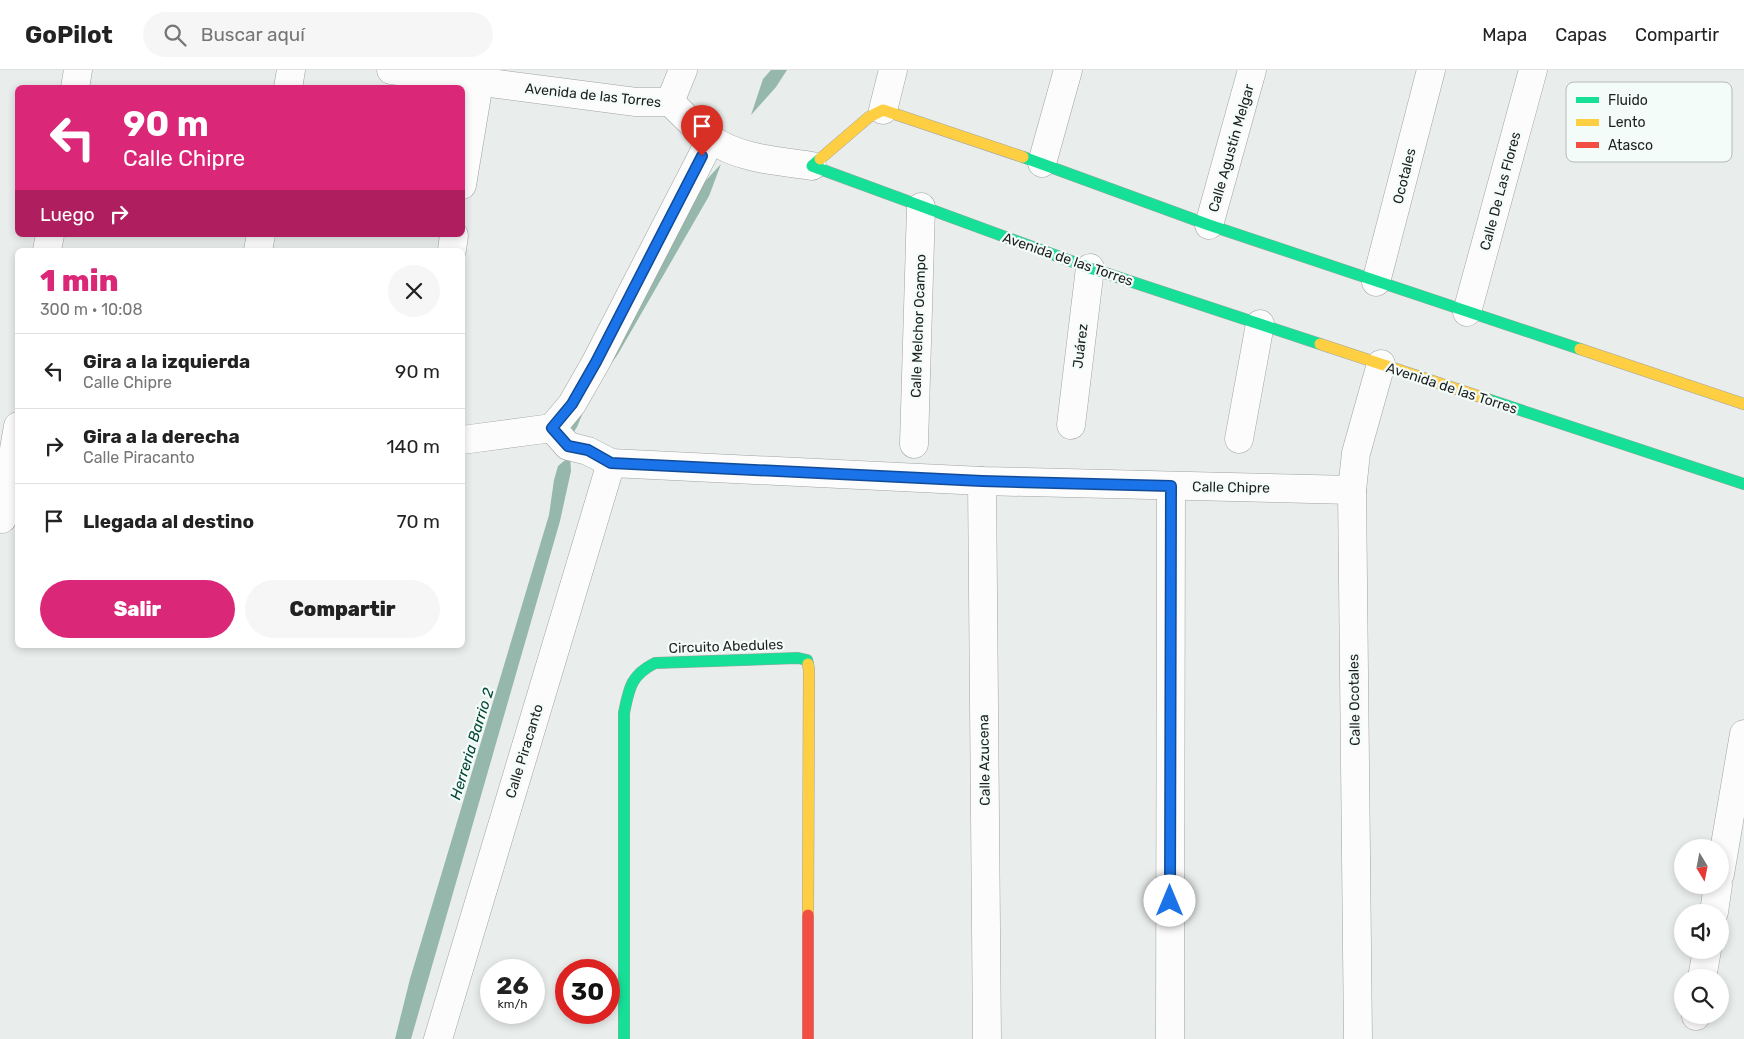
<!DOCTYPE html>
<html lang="es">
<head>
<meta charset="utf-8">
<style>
  :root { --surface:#fff; --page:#f6f6f6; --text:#222; --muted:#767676; --line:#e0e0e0; --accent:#db2777 }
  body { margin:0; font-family:Rubik,sans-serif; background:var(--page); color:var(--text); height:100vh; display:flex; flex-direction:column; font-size:19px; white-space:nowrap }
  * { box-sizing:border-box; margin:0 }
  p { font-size:16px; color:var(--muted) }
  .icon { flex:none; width:28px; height:28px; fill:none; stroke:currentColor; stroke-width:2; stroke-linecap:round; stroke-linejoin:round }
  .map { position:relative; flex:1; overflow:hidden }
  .drawer { position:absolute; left:15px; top:178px; width:450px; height:400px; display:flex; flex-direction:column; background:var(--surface); border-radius:8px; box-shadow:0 2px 8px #0003 }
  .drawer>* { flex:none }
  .hud { position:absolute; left:15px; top:15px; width:450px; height:152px; border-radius:8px; box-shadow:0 2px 8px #0003; background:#db2777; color:#fff; overflow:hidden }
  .needle { width:32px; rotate:170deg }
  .fabs { position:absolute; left:1674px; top:769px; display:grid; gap:10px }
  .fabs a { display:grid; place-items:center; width:55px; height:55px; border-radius:50%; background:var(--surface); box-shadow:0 2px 8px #0003; font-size:25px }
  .speed { position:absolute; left:480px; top:889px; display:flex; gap:10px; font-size:25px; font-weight:700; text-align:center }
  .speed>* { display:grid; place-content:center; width:65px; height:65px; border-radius:50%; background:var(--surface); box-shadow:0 2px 8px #0003; line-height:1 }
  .speed small { font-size:12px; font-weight:400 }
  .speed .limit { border:8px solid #d22; background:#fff; color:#111 }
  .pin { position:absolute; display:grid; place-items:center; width:42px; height:42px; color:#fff; margin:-51px -21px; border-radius:50% 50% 50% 0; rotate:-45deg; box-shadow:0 0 5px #0007 }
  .pin .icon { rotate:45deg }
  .me { position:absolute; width:55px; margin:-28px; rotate:0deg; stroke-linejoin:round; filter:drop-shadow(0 0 4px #0008) }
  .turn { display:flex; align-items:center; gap:18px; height:105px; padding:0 25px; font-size:22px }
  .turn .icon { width:65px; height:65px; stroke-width:2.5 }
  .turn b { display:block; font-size:35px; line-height:42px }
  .then { display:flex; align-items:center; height:48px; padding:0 25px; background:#0003; gap:10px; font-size:19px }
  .round { display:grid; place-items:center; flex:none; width:52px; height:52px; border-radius:26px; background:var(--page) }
  .head { display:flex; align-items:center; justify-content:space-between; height:85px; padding:0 25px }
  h1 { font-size:30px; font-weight:800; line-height:38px; color:var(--accent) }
  .primary-button { display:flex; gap:10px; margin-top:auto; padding:10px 25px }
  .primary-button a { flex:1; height:58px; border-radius:30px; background:var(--accent); color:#fff; font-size:20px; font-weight:800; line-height:58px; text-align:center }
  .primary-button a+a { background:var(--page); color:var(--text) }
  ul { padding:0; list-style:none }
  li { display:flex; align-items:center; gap:15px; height:75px; padding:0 25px; border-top:1px solid var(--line) }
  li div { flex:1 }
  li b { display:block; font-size:19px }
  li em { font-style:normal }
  header { display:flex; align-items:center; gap:30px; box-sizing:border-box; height:70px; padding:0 25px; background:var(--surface); border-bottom:1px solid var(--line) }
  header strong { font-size:24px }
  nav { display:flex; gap:28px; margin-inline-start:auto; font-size:18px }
  .search { width:350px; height:45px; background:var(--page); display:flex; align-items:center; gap:12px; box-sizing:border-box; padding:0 18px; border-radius:28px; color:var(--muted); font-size:19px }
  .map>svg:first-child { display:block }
  .water { fill:#96b7ab }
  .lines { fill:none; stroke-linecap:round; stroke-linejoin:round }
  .street-casing { stroke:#a0a3a2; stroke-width:29 }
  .fast-casing { stroke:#a0a3a2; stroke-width:12 }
  .slow-casing { stroke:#a0a3a2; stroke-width:12 }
  .jam-casing { stroke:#a0a3a2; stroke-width:12 }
  .street { stroke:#fcfcfc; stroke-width:28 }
  .fast { stroke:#16e098; stroke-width:11 }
  .slow { stroke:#ffcf43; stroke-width:11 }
  .jam { stroke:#f24e42; stroke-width:11 }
  .route-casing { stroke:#114b97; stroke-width:12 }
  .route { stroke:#1a73e8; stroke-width:9 }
  .labels { text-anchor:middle; stroke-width:4.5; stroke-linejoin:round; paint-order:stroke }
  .street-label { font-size:14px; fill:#1d201f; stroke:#f4fcf9 }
  .water-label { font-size:15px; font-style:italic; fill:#054737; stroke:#f4fcf9 }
  .key { fill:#f4fcf9; stroke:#b4bab8; stroke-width:1 }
  .key-label { font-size:14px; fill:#1d201f }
</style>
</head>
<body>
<header>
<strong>GoPilot</strong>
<div class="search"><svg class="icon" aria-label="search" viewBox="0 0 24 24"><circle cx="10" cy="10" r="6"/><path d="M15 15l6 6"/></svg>Buscar aquí</div>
<nav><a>Mapa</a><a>Capas</a><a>Compartir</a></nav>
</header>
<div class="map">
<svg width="1744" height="969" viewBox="0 0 1744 969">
  <rect width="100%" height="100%" fill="#e9edeb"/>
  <!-- water -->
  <g class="water">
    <polygon points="771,0 787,0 776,17 751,45 763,9"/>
    <polygon points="721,94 709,126 618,284 592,321 577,357 571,366 570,356 698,119"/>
    <polygon points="570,386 571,401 560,451 411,969 395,969 410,909 549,445 554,410 558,396"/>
  </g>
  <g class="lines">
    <defs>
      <g id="street">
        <path d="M391,0L636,32H670C683,44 696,59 711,69C739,89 779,91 812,96"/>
        <polyline points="75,18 78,0"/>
        <polyline points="288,18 291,0"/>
        <polyline points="670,32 683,0"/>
        <polyline points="883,40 893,0"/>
        <polyline points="1042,93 1068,0"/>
        <polyline points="462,115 479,13"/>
        <polyline points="1209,155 1252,0"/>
        <polyline points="47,180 50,165"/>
        <polyline points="258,180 261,165"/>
        <polyline points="452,180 454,165"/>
        <polyline points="1376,212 1431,0"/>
        <polyline points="1467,242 1533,0"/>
        <polyline points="1071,355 1090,198"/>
        <polyline points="552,358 572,334 596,292 711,69"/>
        <polyline points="1239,369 1260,254"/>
        <polyline points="462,370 552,358 568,376 588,381 611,393 982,411 1352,420"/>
        <polyline points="914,374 921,137"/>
        <polyline points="982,411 987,969"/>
        <polyline points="2,449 18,356"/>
        <polyline points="1720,804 1744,664"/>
        <polyline points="1714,842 1718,815"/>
        <polyline points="1702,908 1707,880"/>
        <polyline points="1696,946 1696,945"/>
        <polyline points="438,969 611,393"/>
        <polyline points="1170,969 1171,416"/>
        <polyline points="1358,969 1352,420 1356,383 1381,294"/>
      </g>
      <g id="fast">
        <polyline points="1023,87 1209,155 1580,279"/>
        <polyline points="820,89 812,96 1090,198 1320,274"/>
        <polyline points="1487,329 1744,414"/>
        <path d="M624,969V643C629,618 631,605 655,593L798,588L807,590L808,594"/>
      </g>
      <g id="slow">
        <polyline points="820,89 869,47 883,40 1023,87"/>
        <polyline points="1320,274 1487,329"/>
        <polyline points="1580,279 1744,334"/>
        <polyline points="808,594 809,600 808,845"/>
      </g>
      <polyline id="jam" points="808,969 808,845"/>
    </defs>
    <!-- street casing -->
    <use href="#street" class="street-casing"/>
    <!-- fast casing -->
    <use href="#fast" class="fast-casing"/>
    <!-- slow casing -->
    <use href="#slow" class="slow-casing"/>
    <!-- jam casing -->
    <use href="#jam" class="jam-casing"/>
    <!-- street -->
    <use href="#street" class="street"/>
    <!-- fast -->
    <use href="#fast" class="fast"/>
    <!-- slow -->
    <use href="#slow" class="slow"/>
    <!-- jam -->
    <use href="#jam" class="jam"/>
  </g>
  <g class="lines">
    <defs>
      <polyline id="route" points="702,86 596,292 572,334 552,358 568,376 588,380 611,393 982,411 1171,416 1170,831"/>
    </defs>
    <!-- route casing -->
    <use href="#route" class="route-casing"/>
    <!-- route -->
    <use href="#route" class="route"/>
  </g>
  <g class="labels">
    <!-- street labels -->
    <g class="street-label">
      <text transform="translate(593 25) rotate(6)" y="5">Avenida de las Torres</text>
      <text transform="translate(1231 78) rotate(-74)" y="5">Calle Agustín Melgar</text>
      <text transform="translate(1404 106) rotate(-76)" y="5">Ocotales</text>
      <text transform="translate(1500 121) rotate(-75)" y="5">Calle De Las Flores</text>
      <text transform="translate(1068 189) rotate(19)" y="5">Avenida de las Torres</text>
      <text transform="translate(918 256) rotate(-88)" y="5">Calle Melchor Ocampo</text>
      <text transform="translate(1080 276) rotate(-83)" y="5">Juárez</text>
      <text transform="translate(1452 318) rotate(18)" y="5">Avenida de las Torres</text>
      <text transform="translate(1231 417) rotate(1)" y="5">Calle Chipre</text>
      <text transform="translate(726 576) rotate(-2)" y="5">Circuito Abedules</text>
      <text transform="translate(1354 630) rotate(-91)" y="5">Calle Ocotales</text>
      <text transform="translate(524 681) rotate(-73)" y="5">Calle Piracanto</text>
      <text transform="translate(984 690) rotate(-91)" y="5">Calle Azucena</text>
    </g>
    <!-- water labels -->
    <g class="water-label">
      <text transform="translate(472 674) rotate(-73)" y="5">Herreria Barrio 2</text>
    </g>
  </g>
  <!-- legend -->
  <rect x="1566" y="12" width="166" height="80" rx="8" class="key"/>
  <rect x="1576" y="27" width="23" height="6" fill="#16e098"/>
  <rect x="1576" y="49" width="23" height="7" fill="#ffcf43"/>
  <rect x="1576" y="72" width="23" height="6" fill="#f24e42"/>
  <g class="key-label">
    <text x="1608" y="35">Fluido</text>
    <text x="1608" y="57">Lento</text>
    <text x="1608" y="80">Atasco</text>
  </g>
</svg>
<div class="fabs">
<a><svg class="needle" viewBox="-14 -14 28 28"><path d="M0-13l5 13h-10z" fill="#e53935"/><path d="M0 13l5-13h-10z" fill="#767676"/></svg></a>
<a><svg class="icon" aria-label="sound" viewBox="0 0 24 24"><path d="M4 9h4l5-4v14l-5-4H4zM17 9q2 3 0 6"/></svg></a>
<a><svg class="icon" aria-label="search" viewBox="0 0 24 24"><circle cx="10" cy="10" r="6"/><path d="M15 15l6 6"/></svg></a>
</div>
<div class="speed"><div>26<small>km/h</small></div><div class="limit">30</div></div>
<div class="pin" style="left:702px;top:86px;background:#d93025"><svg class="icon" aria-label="arrive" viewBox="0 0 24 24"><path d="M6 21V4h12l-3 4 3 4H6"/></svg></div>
<svg class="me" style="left:1170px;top:831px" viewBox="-20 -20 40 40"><circle r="19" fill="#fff"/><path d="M0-13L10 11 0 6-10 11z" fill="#1a73e8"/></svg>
<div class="hud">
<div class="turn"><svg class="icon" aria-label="left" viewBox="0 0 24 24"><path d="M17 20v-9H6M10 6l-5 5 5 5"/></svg><div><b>90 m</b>Calle Chipre</div></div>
<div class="then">Luego<svg class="icon" aria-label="right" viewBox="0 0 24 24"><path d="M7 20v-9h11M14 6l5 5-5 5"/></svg></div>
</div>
<section class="drawer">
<div class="head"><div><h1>1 min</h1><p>300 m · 10:08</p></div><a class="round"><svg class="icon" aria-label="close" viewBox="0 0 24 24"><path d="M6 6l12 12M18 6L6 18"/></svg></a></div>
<ul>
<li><svg class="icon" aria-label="left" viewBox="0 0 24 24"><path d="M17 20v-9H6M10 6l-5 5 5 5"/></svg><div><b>Gira a la izquierda</b><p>Calle Chipre</p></div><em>90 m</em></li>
<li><svg class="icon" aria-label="right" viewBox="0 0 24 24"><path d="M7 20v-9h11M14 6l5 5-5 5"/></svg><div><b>Gira a la derecha</b><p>Calle Piracanto</p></div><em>140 m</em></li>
<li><svg class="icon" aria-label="arrive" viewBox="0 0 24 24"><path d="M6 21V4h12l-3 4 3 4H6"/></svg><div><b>Llegada al destino</b></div><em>70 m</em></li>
</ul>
<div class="primary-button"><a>Salir</a><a>Compartir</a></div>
</section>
</div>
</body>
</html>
